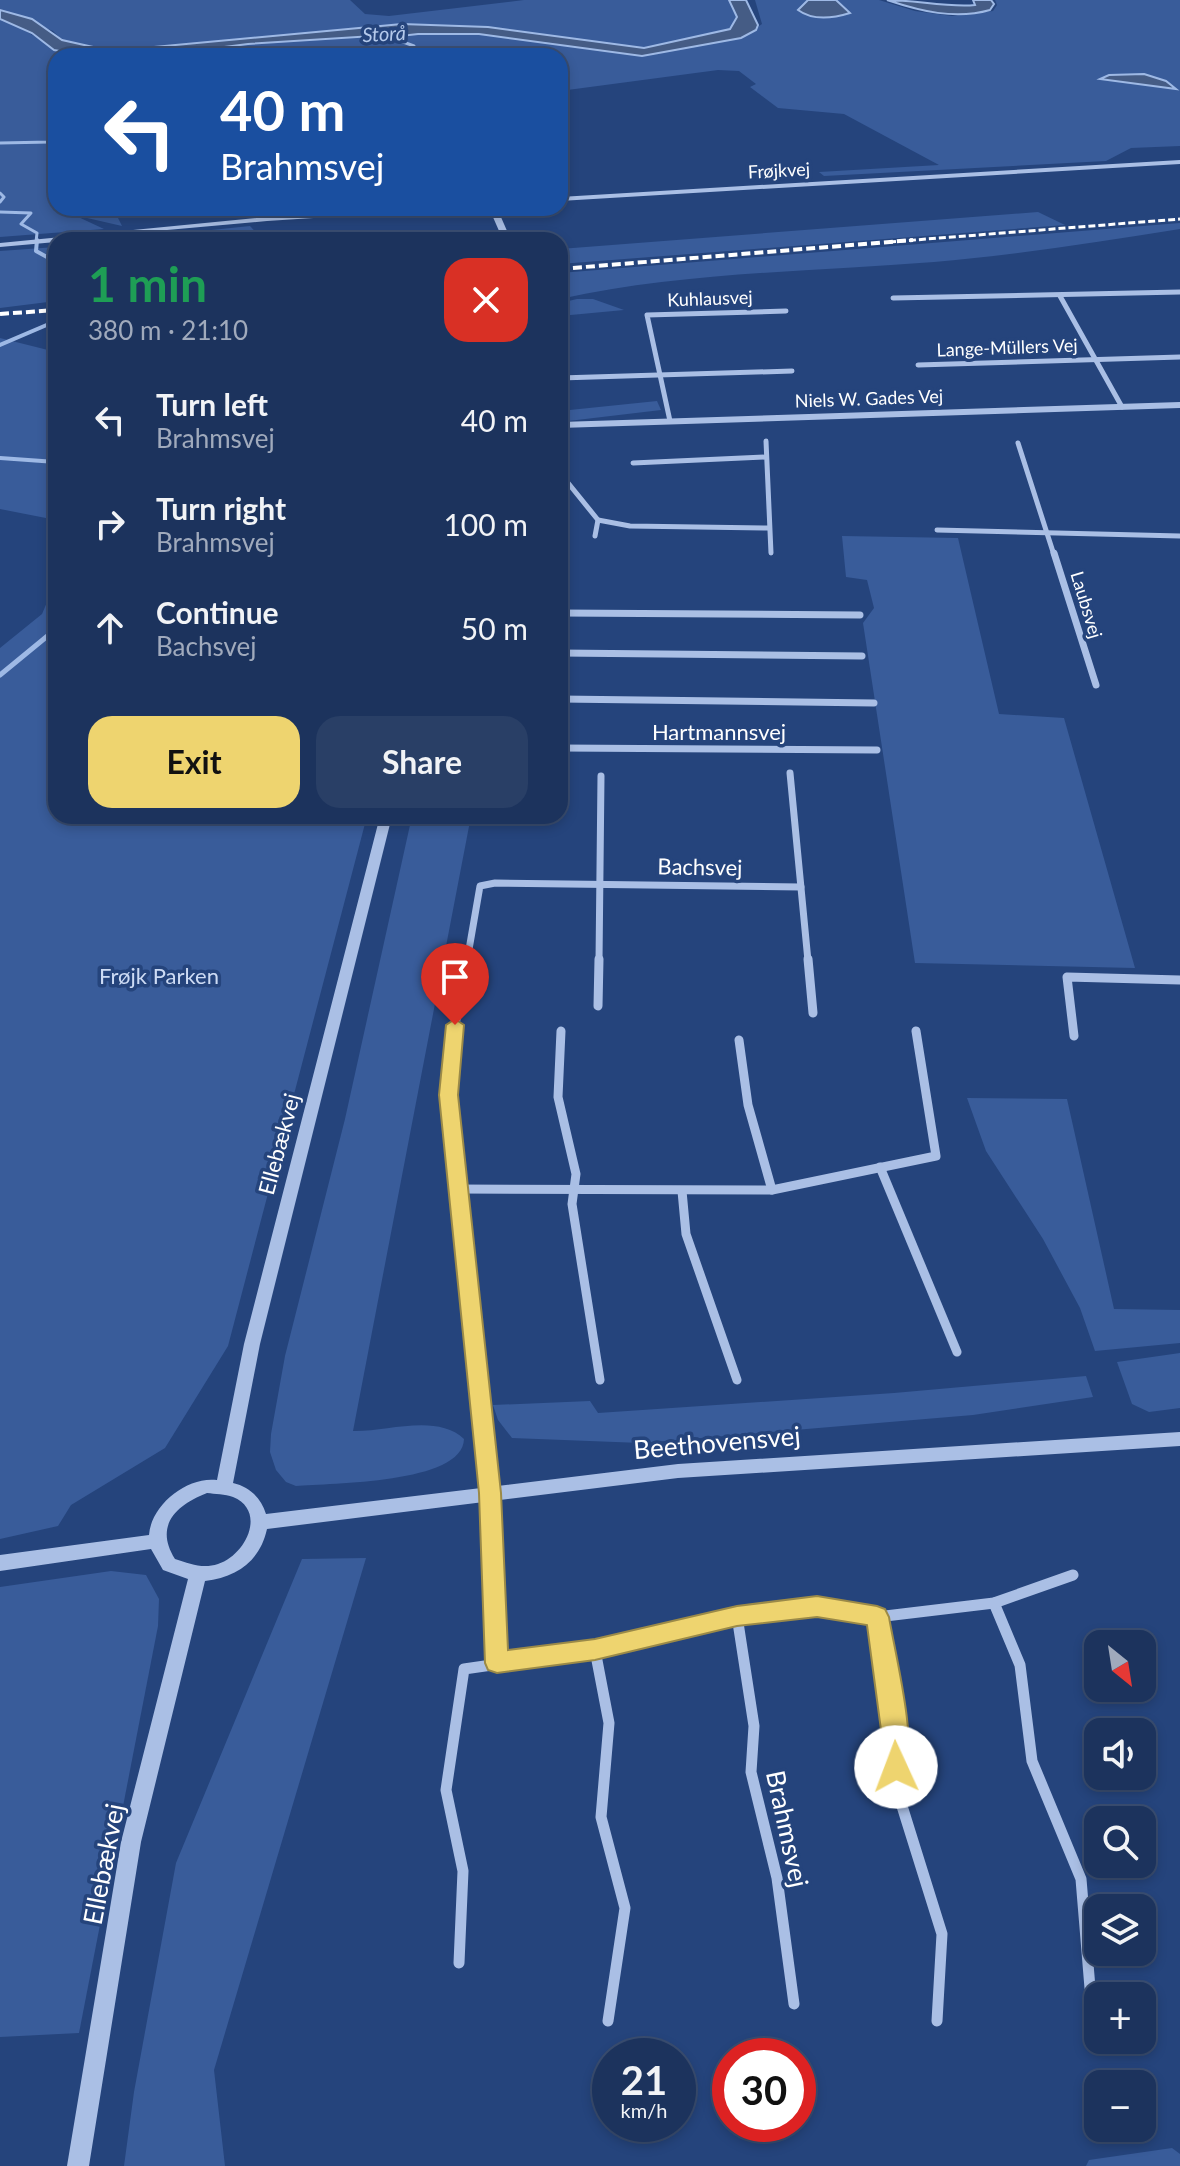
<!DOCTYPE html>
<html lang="en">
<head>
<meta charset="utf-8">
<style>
  :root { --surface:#1c335d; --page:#293f66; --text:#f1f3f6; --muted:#a0aabc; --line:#3a4e72; --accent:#eed46f }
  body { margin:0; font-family:Lato,sans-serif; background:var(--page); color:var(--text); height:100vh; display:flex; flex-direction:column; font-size:30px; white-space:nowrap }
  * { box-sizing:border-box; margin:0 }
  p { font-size:26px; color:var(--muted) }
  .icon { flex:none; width:44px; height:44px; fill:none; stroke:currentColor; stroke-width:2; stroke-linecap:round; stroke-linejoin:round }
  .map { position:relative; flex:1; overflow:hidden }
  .panel { position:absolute; left:48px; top:232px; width:520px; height:592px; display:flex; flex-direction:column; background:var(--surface); border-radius:24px; box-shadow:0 4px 12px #0003,0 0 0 2px var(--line) }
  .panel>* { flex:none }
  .banner { position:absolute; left:48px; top:48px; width:520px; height:168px; border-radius:24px; box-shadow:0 4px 12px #0003,0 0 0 2px var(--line); background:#1a4fa0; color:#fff; overflow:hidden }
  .needle { width:52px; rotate:150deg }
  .buttons { position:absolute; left:1084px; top:1630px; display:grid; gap:16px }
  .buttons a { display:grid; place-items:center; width:72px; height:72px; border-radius:16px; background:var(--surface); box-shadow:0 4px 12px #0003,0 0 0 2px var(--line); font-size:40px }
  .speed { position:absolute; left:592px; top:2038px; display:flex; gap:16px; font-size:40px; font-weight:700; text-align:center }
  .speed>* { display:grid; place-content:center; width:104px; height:104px; border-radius:50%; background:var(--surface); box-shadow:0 4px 12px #0003,0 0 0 2px var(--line); line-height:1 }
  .speed small { font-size:20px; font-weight:400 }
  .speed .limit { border:12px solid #d22; background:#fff; color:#111 }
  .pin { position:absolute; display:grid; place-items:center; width:68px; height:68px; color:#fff; margin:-82px -34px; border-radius:50% 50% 50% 0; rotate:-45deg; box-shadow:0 0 8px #0007 }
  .pin .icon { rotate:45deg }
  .me { position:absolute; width:88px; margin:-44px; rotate:358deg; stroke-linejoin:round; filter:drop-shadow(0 0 6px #0008) }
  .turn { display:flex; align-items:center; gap:28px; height:168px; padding:0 40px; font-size:36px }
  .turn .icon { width:104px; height:104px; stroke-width:2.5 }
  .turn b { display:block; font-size:56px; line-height:68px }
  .round { display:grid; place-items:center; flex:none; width:84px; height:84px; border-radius:24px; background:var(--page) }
  .headline { display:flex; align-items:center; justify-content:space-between; height:136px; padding:0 40px }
  h1 { font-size:48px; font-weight:700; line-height:60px; color:#1e9e55 }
  .primary-button { display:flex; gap:16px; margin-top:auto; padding:16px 40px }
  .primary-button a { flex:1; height:92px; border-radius:24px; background:var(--accent); color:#111; font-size:32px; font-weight:700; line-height:92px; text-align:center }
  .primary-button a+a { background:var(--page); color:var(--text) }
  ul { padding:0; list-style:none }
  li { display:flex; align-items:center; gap:24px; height:104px; padding:0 40px }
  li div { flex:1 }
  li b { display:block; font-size:30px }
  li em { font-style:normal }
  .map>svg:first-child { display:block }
  .green { fill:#395c9a }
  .water { fill:#455c85; stroke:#9eb9e5; stroke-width:2 }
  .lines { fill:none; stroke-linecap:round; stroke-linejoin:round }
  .stream-far2 { stroke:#9eb9e5; stroke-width:3 }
  .stream-far1 { stroke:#9eb9e5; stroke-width:4 }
  .stream { stroke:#9eb9e5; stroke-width:5 }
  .minor-far3 { stroke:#aabfe5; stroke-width:5 }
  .minor-far2 { stroke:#aabfe5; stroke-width:7 }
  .minor-far1 { stroke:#aabfe5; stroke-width:9 }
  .minor { stroke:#aabfe5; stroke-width:11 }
  .tertiary { fill:#aabfe5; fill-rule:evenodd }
  .rail-far1 { stroke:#fff; stroke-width:3; stroke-dasharray:7 3; stroke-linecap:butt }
  .rail { stroke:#fff; stroke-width:4; stroke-dasharray:9 4; stroke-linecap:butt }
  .route { fill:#eed46f; stroke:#9b8a48; stroke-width:2 }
  .labels { text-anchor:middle; stroke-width:7; stroke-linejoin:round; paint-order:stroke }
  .far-street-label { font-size:18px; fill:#fff; stroke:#25447c }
  .far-water-label { font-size:20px; font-style:italic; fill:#b5caec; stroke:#25447c }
  .street-label { font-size:22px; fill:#fff; stroke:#25447c }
  .park-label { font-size:22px; fill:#cddbf4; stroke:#25447c }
  .near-street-label { font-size:26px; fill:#fff; stroke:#25447c }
</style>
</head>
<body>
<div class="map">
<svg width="1180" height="2166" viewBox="0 0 1180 2166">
  <rect width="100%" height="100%" fill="#25447c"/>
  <!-- green -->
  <g class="green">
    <polygon points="0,0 350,0 365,14 389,16 524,0 729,0 737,17 730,29 718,34 644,48 488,27 402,24 111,51 62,40 53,31 0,10"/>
    <polygon points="755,0 879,0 915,11 952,16 993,11 997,5 995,0 1180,0 1180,146 1131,148 1106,161 824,176 819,172 939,165 844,114 778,108 750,87 756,84 739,71 718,70 560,91 560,56 153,56 248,44 374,36 375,39 418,34 479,34 642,56 741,38 762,24"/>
    <path d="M0,19C33,31 52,53 88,56H56V208H113L122,226L74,215L104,229L0,237Z"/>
    <polygon points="1038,212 1065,225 560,264 560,249"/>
    <path d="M1180,223V229C1098,242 1017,255 934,262C809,272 683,272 560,299V273Z"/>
    <polygon points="250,226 262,239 115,240"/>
    <polygon points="56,247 56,301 0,308 0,251"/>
    <polygon points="577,299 593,299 624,310 560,316 560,303"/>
    <polygon points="0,338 56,352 56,520 0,509"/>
    <polygon points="657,401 661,410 560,422 560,411"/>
    <polygon points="842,536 958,538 999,714 1064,718 1135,968 915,963 863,623 874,608 867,580 846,577"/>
    <polygon points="56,581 56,816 367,816 228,1346 165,1448 71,1505 58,1526 0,1539 0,648 42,614"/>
    <path d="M412,816H471L353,1431C386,1432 437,1413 464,1439C463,1484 330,1483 296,1486L286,1482L276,1470L270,1452L271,1434L285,1356L345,1119Z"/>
    <polygon points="967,1098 1067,1099 1114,1309 1180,1310 1180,1343 1095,1351 1080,1308 1043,1239 986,1151"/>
    <polygon points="1180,1353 1180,1408 1149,1412 1132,1404 1117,1362"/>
    <polygon points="1086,1376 1093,1397 973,1415 641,1443 512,1438 498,1420 493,1405 590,1401 598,1413 894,1393"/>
    <polygon points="366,1558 214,2070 225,2166 124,2166 134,2092 176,1863 302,1559"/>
    <polygon points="111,1571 146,1575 159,1599 158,1626 79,2033 0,2037 0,1587"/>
    <polygon points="1172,2148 1180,2154 1180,2166 1086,2166 1089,2160"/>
  </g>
  <!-- water -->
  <g class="water">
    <polygon points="729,0 746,0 758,25 756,30 741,38 642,56 479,34 418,34 374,39 373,36 248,44 153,56 88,56 54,50 32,33 0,19 0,10 32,19 62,40 111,51 402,24 488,27 644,48 730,29 737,17"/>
    <path d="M808,0H836L850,13C834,18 813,21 798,10Z"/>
    <path d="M887,0C915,0 950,8 975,5L973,0H991L994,4L990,10C955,20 920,11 887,0Z"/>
    <polygon points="1144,74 1166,81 1176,89 1100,79 1109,75"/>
  </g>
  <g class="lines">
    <!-- stream-far2 -->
    <g class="stream-far2">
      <polyline points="396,34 395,39 414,46 406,56"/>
      <polyline points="0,143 50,142 56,128"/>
      <polyline points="0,193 4,197 0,202"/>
      <polyline points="0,212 31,213 21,224 37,233 36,242"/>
    </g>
    <!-- stream-far1 -->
    <g class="stream-far1">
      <polyline points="37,240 36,251 56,262"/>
      <polyline points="0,345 56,321"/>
      <polyline points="0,458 56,462"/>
    </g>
    <!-- stream -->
    <polyline class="stream" points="0,675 56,629"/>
    <!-- minor-far3 -->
    <g class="minor-far3">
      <polyline points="1060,296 1122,407"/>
      <polyline points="893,298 1180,292"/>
      <polyline points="918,365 1180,357"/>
      <polyline points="560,378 792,371"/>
      <polyline points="670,421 647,315 786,311"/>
      <polyline points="766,441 771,553"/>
      <polyline points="1018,443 1054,555"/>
      <polyline points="633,463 765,457"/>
      <polyline points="560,473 598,520 595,536"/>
      <polyline points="598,520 630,526 768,528"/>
      <polyline points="937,530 1180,536"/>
    </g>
    <!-- minor-far2 -->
    <g class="minor-far2">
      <polyline points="1054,553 1096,685"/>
      <polyline points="560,613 860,615"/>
      <polyline points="560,653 862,656"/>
      <polyline points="560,699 874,703"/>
      <polyline points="560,748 877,750"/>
      <polyline points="790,773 808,961"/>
      <polyline points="467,961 480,886 495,883 801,887"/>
      <polyline points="599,961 601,776"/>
    </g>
    <!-- minor-far1 -->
    <g class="minor-far1">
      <polyline points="467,959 455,1025 449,1095 489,1486"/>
      <polyline points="808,959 813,1013"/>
      <polyline points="598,1006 599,959"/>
      <polyline points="561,1031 558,1097 576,1174 572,1204 600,1380"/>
      <polyline points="1074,1036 1067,977 1180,980"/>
      <polyline points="739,1040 748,1105 772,1190"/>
      <polyline points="880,1167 957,1352"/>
      <polyline points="457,1189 772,1190 936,1156 916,1031"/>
      <polyline points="682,1191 686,1234 737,1380"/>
    </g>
    <!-- minor -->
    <g class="minor">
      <polyline points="489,1484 497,1663"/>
      <polyline points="994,1603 1020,1665 1032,1761 1081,1879 1090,1988"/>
      <polyline points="737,1616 754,1726 751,1772 777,1878 794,2004"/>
      <polyline points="877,1617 895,1720 897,1790 942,1934 937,2021"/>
      <polyline points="595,1650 609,1723 601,1817 625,1908 608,2021"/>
      <polyline points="459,1963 463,1871 446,1790 464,1669 595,1650 737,1616 817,1607 877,1617 994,1603 1073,1575"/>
    </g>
    <!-- tertiary -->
    <g class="tertiary">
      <polygon points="1180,160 1180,164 560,201 560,197"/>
      <polygon points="402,208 441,208 437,210 267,221 56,240 56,242 0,247 0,243 267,217"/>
      <polygon points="489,208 497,208 511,240 503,240"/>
      <polygon points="1180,402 1180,408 560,428 560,422"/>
      <path d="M380,816H392L260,1344L233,1483C250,1487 261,1498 266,1514L678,1464L1180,1432V1446L678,1478L267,1529C260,1561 237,1577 205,1581L141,1842L89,2166H67L121,1842L188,1579L163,1570L151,1549L0,1571V1555L149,1535C151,1505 187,1476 217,1480L244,1344ZM207,1493C215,1494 225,1494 233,1497C267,1511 246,1555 218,1564C203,1569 190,1564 175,1559C154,1526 176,1505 207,1493Z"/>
    </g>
    <!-- rail-far1 -->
    <polyline class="rail-far1" points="889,242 1180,219"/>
    <!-- rail -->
    <g class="rail">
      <polyline points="560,269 913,240"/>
      <polyline points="0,314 56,310"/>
    </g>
  </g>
  <!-- route -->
  <path class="route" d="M455,1019L464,1025L458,1095L501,1493L508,1650L595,1639L737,1606L817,1596L877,1606L885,1609L889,1617C895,1653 918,1744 905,1775L896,1778L887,1775L867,1625L817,1617L737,1626L595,1660L497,1673L488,1670L485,1663L479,1493L439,1095L446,1025Z"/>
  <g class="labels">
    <!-- far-street labels -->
    <g class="far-street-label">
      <text transform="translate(779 171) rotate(-3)" y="6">Frøjkvej</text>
      <text transform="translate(710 299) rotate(-2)" y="6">Kuhlausvej</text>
      <text transform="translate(1007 348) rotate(-2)" y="6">Lange-Müllers Vej</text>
      <text transform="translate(869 399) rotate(-2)" y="6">Niels W. Gades Vej</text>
      <text transform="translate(1086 605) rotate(73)" y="6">Laubsvej</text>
    </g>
    <!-- far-water labels -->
    <g class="far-water-label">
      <text transform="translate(384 34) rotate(-3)" y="7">Storå</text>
    </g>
    <!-- street labels -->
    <g class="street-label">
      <text x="719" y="740">Hartmannsvej</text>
      <text transform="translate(700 867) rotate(1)" y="8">Bachsvej</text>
      <text transform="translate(279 1144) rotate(-75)" y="8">Ellebækvej</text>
    </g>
    <!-- park labels -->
    <g class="park-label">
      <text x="159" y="984">Frøjk Parken</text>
    </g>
    <!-- near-street labels -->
    <g class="near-street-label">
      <text transform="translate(717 1443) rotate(-5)" y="9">Beethovensvej</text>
      <text transform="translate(787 1829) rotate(78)" y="9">Brahmsvej</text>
      <text transform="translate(104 1864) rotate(-79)" y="9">Ellebækvej</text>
    </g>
  </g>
</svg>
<div class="buttons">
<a><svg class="needle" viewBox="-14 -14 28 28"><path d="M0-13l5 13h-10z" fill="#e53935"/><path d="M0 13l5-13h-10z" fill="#a0aabc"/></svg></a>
<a><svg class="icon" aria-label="sound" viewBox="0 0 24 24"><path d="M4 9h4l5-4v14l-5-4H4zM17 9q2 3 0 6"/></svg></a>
<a><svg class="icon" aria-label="search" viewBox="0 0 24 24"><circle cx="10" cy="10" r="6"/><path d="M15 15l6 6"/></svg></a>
<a><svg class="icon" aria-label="layers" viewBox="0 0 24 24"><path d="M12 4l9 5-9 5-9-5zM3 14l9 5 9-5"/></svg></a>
<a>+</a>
<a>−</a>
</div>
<div class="speed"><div>21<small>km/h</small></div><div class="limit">30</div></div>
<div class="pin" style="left:455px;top:1025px;background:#d93025"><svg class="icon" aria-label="arrive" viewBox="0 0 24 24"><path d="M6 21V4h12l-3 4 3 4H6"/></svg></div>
<svg class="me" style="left:896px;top:1767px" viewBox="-20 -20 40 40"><circle r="19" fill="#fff"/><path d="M0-13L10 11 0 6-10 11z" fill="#eed46f"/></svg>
<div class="banner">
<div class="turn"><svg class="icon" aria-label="left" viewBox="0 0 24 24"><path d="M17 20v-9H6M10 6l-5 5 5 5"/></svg><div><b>40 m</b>Brahmsvej</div></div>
</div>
<section class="panel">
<div class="headline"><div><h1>1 min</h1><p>380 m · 21:10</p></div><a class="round" style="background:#d93025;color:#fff"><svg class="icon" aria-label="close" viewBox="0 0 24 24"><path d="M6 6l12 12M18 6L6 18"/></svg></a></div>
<ul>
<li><svg class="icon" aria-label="left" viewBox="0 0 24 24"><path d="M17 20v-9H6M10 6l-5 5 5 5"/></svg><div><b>Turn left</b><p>Brahmsvej</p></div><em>40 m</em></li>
<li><svg class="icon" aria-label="right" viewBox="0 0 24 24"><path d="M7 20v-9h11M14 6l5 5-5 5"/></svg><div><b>Turn right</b><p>Brahmsvej</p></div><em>100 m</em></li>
<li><svg class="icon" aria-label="ahead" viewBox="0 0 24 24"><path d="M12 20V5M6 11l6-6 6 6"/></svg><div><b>Continue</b><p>Bachsvej</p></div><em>50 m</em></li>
</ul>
<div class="primary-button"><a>Exit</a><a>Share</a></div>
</section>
</div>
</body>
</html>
